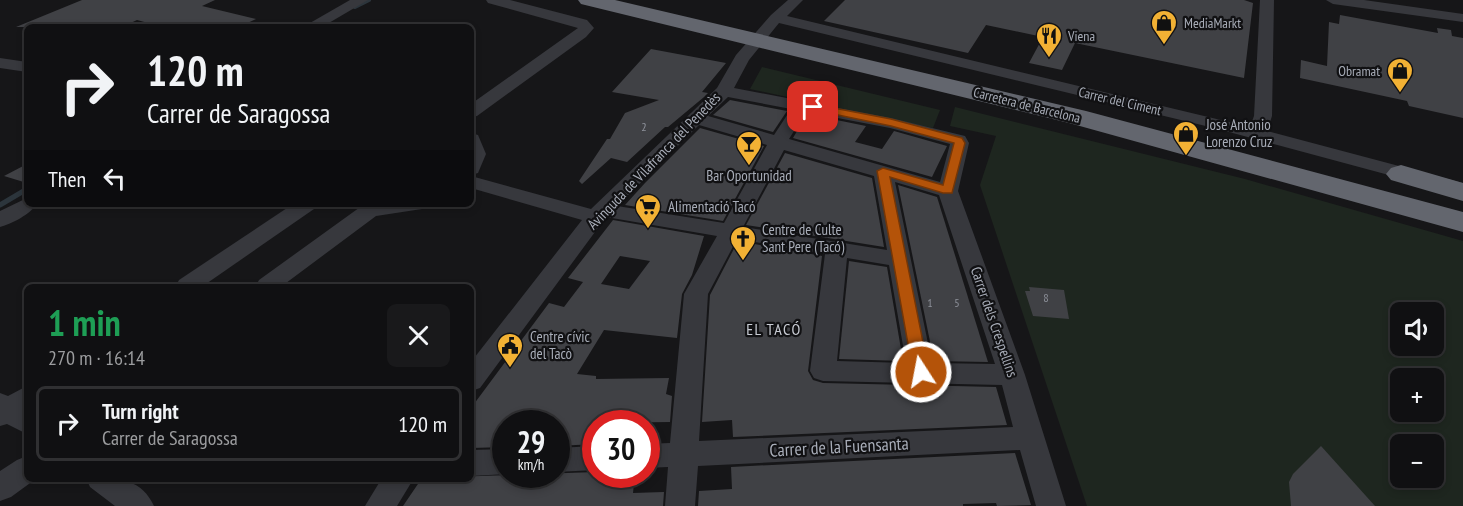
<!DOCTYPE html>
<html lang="en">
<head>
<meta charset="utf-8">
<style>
  :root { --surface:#101012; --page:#19191b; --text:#f1f3f6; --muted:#9c9d9f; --line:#303032 }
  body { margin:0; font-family:"PT Sans Narrow",sans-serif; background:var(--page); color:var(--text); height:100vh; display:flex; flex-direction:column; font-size:22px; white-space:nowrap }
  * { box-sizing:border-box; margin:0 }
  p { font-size:20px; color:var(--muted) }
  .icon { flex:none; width:33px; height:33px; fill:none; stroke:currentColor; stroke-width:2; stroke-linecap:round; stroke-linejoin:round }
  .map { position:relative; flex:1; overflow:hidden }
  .panel { position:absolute; left:24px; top:284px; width:450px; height:198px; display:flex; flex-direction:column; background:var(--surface); border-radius:9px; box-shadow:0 3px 9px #0003,0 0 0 2px var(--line) }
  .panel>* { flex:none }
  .top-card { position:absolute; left:24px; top:24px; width:450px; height:183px; border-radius:9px; box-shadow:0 3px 9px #0003,0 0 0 2px var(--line); background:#101012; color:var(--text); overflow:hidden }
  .tools { position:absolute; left:1390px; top:302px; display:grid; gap:12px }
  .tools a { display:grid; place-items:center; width:54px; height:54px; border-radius:9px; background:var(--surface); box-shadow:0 3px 9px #0003,0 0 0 2px var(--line); font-size:30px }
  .speed { position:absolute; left:492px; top:410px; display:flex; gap:12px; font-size:30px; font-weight:700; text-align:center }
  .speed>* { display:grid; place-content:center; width:78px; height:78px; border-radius:50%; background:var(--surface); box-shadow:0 3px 9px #0003,0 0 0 2px var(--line); line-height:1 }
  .speed small { font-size:15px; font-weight:400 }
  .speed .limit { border:9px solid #d22; background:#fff; color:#111 }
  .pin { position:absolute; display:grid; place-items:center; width:51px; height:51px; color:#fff; margin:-26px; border-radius:12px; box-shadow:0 3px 9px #0006 }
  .me { position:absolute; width:66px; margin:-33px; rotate:349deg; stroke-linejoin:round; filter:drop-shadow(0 0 4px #0008) }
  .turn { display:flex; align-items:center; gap:21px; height:126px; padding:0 24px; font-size:27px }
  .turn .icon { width:78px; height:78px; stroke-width:2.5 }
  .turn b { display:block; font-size:42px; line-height:51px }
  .then { display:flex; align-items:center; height:57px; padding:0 24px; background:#0003; gap:12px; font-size:22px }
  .round { display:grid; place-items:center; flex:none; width:63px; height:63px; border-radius:9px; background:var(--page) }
  .summary { display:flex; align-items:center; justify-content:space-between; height:102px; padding:0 24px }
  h1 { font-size:36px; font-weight:800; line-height:45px; color:#1e9e55 }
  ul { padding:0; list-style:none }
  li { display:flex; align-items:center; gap:18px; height:75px; margin:0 12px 9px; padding:0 12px; border:3px solid var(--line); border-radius:9px }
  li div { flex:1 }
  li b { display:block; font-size:22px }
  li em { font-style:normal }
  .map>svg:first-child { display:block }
  .green { fill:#1e261f; fill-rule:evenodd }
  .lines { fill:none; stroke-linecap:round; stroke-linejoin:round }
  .stream-far1 { stroke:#2c353c; stroke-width:4 }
  .stream { stroke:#2c353c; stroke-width:5 }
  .building { fill:#404145; fill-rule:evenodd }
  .minor { fill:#37383d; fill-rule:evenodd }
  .highway { fill:#63666e; fill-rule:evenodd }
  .route { fill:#b45309; stroke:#753606; stroke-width:1.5 }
  .labels { text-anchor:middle; stroke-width:4.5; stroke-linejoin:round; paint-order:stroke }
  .number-label { font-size:12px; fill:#8e929b }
  .far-poi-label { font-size:14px; fill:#a8adb8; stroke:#111113; text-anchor:start }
  .far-street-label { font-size:14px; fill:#a8adb8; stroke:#111113 }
  .poi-label { font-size:15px; fill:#a8adb8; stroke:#111113; text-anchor:start }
  .street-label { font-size:15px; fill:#a8adb8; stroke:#111113 }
  .neighbourhood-label { font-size:16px; letter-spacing:1.5px; fill:#c9ccd4; stroke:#111113 }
  .near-street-label { font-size:18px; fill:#a8adb8; stroke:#111113 }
</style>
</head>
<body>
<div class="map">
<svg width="1463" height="506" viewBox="0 0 1463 506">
  <rect width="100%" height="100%" fill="#161618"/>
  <!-- green -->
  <g class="green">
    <polygon points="762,67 940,110 933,128 750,89"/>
    <path d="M955,107L1245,179L1463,241V506H1087L980,185L996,136L950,126ZM1401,312H1434V345H1401ZM1401,378H1434V411H1401ZM1401,444H1434V477H1401Z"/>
  </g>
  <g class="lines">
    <!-- stream-far1 -->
    <polyline class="stream-far1" points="355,7 369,0"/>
    <!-- stream -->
    <polyline class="stream" points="0,205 27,189"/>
  </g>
  <!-- building -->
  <g class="building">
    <polygon points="82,0 215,0 202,6 256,19 239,27 163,27 137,20 122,27 16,27"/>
    <polygon points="845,0 1244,0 1253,3 1244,78 1075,43 1062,70 1029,63 1043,37 986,25 968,53 824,21"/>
    <polygon points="1340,15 1438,33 1437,28 1451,30 1452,36 1463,38 1463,118 1409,106 1407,101 1300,78 1301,60 1327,66 1329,22 1339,24"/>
    <polygon points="651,49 726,63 702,92 708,93 704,97 668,127 665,127 627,162 611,158 582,184 579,181 607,139 610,139 625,113 659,100 612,92"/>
    <polygon points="730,100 787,111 773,132 713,115"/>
    <polygon points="807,114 866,126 855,142 882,149 894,131 947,146 932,177 793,138"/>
    <polygon points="700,128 764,146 723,221 625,205 645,183"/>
    <polygon points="785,153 872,178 884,247 746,225"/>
    <polygon points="27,164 27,183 4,176"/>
    <polygon points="898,185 937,197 988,362 934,361"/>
    <path d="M613,220L704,236L692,275L682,294L677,338L604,330L577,374L596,376V379L669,378L666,394L672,396L670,422L596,423V444L556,446V423H506V447L471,448V408L549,303L564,307L583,282L568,278ZM620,256L650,261L629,289L601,284Z"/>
    <polygon points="738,241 822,256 808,371 813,380 823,383 996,387 1007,425 733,437 732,420 702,422 710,295"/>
    <polygon points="849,261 887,267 903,361 839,359"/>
    <polygon points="1029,287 1064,290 1069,319 1033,316 1025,291 1030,291"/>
    <polygon points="1321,446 1375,506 1291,506 1289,482 1293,474"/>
    <polygon points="1015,453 1031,505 997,506 996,503 963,504 963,506 698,506 699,491 732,489 731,467"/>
    <polygon points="596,472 635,474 633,493 664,492 663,506 403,506 422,478"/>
  </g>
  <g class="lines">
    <!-- minor -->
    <g class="minor">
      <polygon points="350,0 368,0 322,27 303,27"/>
      <polygon points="486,0 510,0 587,20 594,28 586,37 477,116 471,117 471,104 578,28 488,3"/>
      <path d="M788,0H803L787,16L1250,127L1254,116L1260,0H1274L1272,116L1267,131L1463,183V195L1214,128L779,23L749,60L734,88L891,118L965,136L969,143L958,191L1025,375L1066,506H1036L1020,450L698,466L695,506H665L668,467L646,468V444L670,443L684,294L717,236L606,217L480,388L471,391V362L582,220L471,188V176L591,209L717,88L736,55L771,15ZM728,97L791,109L774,135L708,116ZM806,112L890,128L950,144L940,182L789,139ZM699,125L767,145L724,223L617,206ZM784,150L874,176L887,250L743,227ZM895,182L939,195L995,364L932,363ZM737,239L825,254L810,371L814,378L823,381L1002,385L1013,427L699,441L708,294ZM847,258L889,265L906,363L837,361Z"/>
      <polygon points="1326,0 1364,0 1463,14 1463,22 1333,4"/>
      <polygon points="0,58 27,62 27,72 0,68"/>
      <polygon points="471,133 478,135 486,154 478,173 471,175"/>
      <path d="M27,198V204H37C30,214 12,224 0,227V211Z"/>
      <polygon points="293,204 317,204 314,209 203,286 176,286 179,280"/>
      <polygon points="368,204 425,204 422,209 376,216 282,286 256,286 259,280 363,205"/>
      <polygon points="27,386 27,434 7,424 0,426 0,393 8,396"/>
      <polygon points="596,446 596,470 556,472 556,448"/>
      <polygon points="506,449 506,474 507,474 471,476 471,450"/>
      <polygon points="27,456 27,478 37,478 11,497 0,501 0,471 17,460"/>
      <path d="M86,478C115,478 140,476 154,506H115L90,487Z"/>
      <polygon points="382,478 414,478 397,506 365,506"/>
    </g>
    <!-- highway -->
    <g class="highway">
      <polygon points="578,0 615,0 1086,111 1463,212 1463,232 1069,123 581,4"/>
      <polygon points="1401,165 1463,183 1463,201 1391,180 1386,174 1391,168"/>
    </g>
  </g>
  <!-- route -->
  <polygon class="route" points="813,104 891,119 962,138 965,143 952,193 943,193 890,177 929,372 927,376 921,378 915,376 913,372 877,171 883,168 943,185 954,143 891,126 809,109 808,107"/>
  <!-- icons -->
  <defs>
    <symbol id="shop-pin" viewBox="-11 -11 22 30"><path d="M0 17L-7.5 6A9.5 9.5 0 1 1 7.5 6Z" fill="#f2b134" stroke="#111113"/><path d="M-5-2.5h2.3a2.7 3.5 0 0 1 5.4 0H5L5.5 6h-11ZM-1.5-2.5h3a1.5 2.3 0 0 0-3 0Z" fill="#111"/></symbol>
    <symbol id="restaurant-pin" viewBox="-11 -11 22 30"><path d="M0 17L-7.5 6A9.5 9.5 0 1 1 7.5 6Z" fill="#f2b134" stroke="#111113"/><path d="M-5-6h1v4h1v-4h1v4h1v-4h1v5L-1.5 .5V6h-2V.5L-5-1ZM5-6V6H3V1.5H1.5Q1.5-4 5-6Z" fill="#111"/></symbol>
    <symbol id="bar-pin" viewBox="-11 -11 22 30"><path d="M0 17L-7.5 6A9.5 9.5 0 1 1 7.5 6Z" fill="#f2b134" stroke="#111113"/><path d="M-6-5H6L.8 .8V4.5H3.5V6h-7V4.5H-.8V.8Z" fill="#111"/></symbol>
    <symbol id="supermarket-pin" viewBox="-11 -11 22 30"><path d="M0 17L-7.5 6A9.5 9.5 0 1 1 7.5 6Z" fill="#f2b134" stroke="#111113"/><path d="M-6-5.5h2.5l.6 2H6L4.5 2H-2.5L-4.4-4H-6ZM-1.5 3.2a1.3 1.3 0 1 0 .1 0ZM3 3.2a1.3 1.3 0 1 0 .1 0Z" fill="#111"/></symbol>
    <symbol id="church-pin" viewBox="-11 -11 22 30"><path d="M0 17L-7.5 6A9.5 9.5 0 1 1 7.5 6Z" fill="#f2b134" stroke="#111113"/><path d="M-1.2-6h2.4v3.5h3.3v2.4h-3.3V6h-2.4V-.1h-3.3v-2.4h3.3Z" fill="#111"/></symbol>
    <symbol id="civic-pin" viewBox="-11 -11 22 30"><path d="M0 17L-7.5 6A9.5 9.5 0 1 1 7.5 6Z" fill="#f2b134" stroke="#111113"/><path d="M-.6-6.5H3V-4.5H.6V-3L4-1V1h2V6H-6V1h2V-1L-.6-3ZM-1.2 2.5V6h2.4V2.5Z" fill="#111"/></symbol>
  </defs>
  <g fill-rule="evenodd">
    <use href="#shop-pin" x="1149" y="8" width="30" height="40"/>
    <use href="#restaurant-pin" x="1034" y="21" width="30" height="40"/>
    <use href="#shop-pin" x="1385" y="56" width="30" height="40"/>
    <use href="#shop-pin" x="1171" y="119" width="30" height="40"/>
    <use href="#bar-pin" x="734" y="129" width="30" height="40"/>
    <use href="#supermarket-pin" x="633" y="192" width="30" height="40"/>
    <use href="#church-pin" x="728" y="224" width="30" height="40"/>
    <use href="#civic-pin" x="495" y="331" width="30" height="40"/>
  </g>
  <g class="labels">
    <!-- number labels -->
    <g class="number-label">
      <text x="644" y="131">2</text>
      <text x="1046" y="302">8</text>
      <text x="930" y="307">1</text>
      <text x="957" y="307">5</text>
    </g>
    <!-- far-poi labels -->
    <g class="far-poi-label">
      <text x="1184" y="28">MediaMarkt</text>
      <text x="1068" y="41">Viena</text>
      <text x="1380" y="76" text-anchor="end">Obramat</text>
    </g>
    <!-- far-street labels -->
    <g class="far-street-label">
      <text transform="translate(1120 101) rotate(13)" y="5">Carrer del Ciment</text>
      <text transform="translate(1027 105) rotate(14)" y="5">Carretera de Barcelona</text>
    </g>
    <!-- poi labels -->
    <g class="poi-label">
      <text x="1206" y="130">José Antonio<tspan x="1206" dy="17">Lorenzo Cruz</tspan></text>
      <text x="749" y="181" text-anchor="middle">Bar Oportunidad</text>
      <text x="668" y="212">Alimentació Tacó</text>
      <text x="762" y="235">Centre de Culte<tspan x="762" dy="17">Sant Pere (Tacó)</tspan></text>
      <text x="530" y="342">Centre cívic<tspan x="530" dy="17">del Tacò</tspan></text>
    </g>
    <!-- street labels -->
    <g class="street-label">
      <text transform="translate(654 161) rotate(-46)" y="5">Avinguda de Vilafranca del Penedès</text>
      <text transform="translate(994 322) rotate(71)" y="5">Carrer dels Crespellins</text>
    </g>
    <!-- neighbourhood labels -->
    <g class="neighbourhood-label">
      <text x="774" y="335">EL TACÓ</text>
    </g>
    <!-- near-street labels -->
    <g class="near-street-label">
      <text transform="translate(839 447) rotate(-3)" y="6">Carrer de la Fuensanta</text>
    </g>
  </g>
</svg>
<div class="tools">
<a><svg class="icon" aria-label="sound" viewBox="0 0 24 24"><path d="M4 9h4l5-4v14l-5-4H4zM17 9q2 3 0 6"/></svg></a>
<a>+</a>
<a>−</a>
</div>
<div class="speed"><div>29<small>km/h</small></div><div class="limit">30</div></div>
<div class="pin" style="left:813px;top:107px;background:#d93025"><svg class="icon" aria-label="arrive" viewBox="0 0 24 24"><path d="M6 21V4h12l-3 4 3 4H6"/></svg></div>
<svg class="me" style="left:921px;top:372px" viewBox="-20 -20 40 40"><circle r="17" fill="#b45309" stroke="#fff" stroke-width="3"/><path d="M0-11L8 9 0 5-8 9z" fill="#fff"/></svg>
<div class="top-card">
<div class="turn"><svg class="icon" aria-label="right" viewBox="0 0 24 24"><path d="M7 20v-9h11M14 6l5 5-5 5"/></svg><div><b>120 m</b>Carrer de Saragossa</div></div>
<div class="then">Then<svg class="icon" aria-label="left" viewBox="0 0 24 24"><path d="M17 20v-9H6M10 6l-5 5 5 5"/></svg></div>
</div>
<section class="panel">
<div class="summary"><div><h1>1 min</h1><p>270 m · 16:14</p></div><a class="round"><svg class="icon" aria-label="close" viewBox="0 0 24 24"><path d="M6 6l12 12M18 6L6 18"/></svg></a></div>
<ul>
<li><svg class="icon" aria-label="right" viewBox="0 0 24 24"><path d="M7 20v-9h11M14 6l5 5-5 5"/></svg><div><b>Turn right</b><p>Carrer de Saragossa</p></div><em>120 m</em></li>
</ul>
</section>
</div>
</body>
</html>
